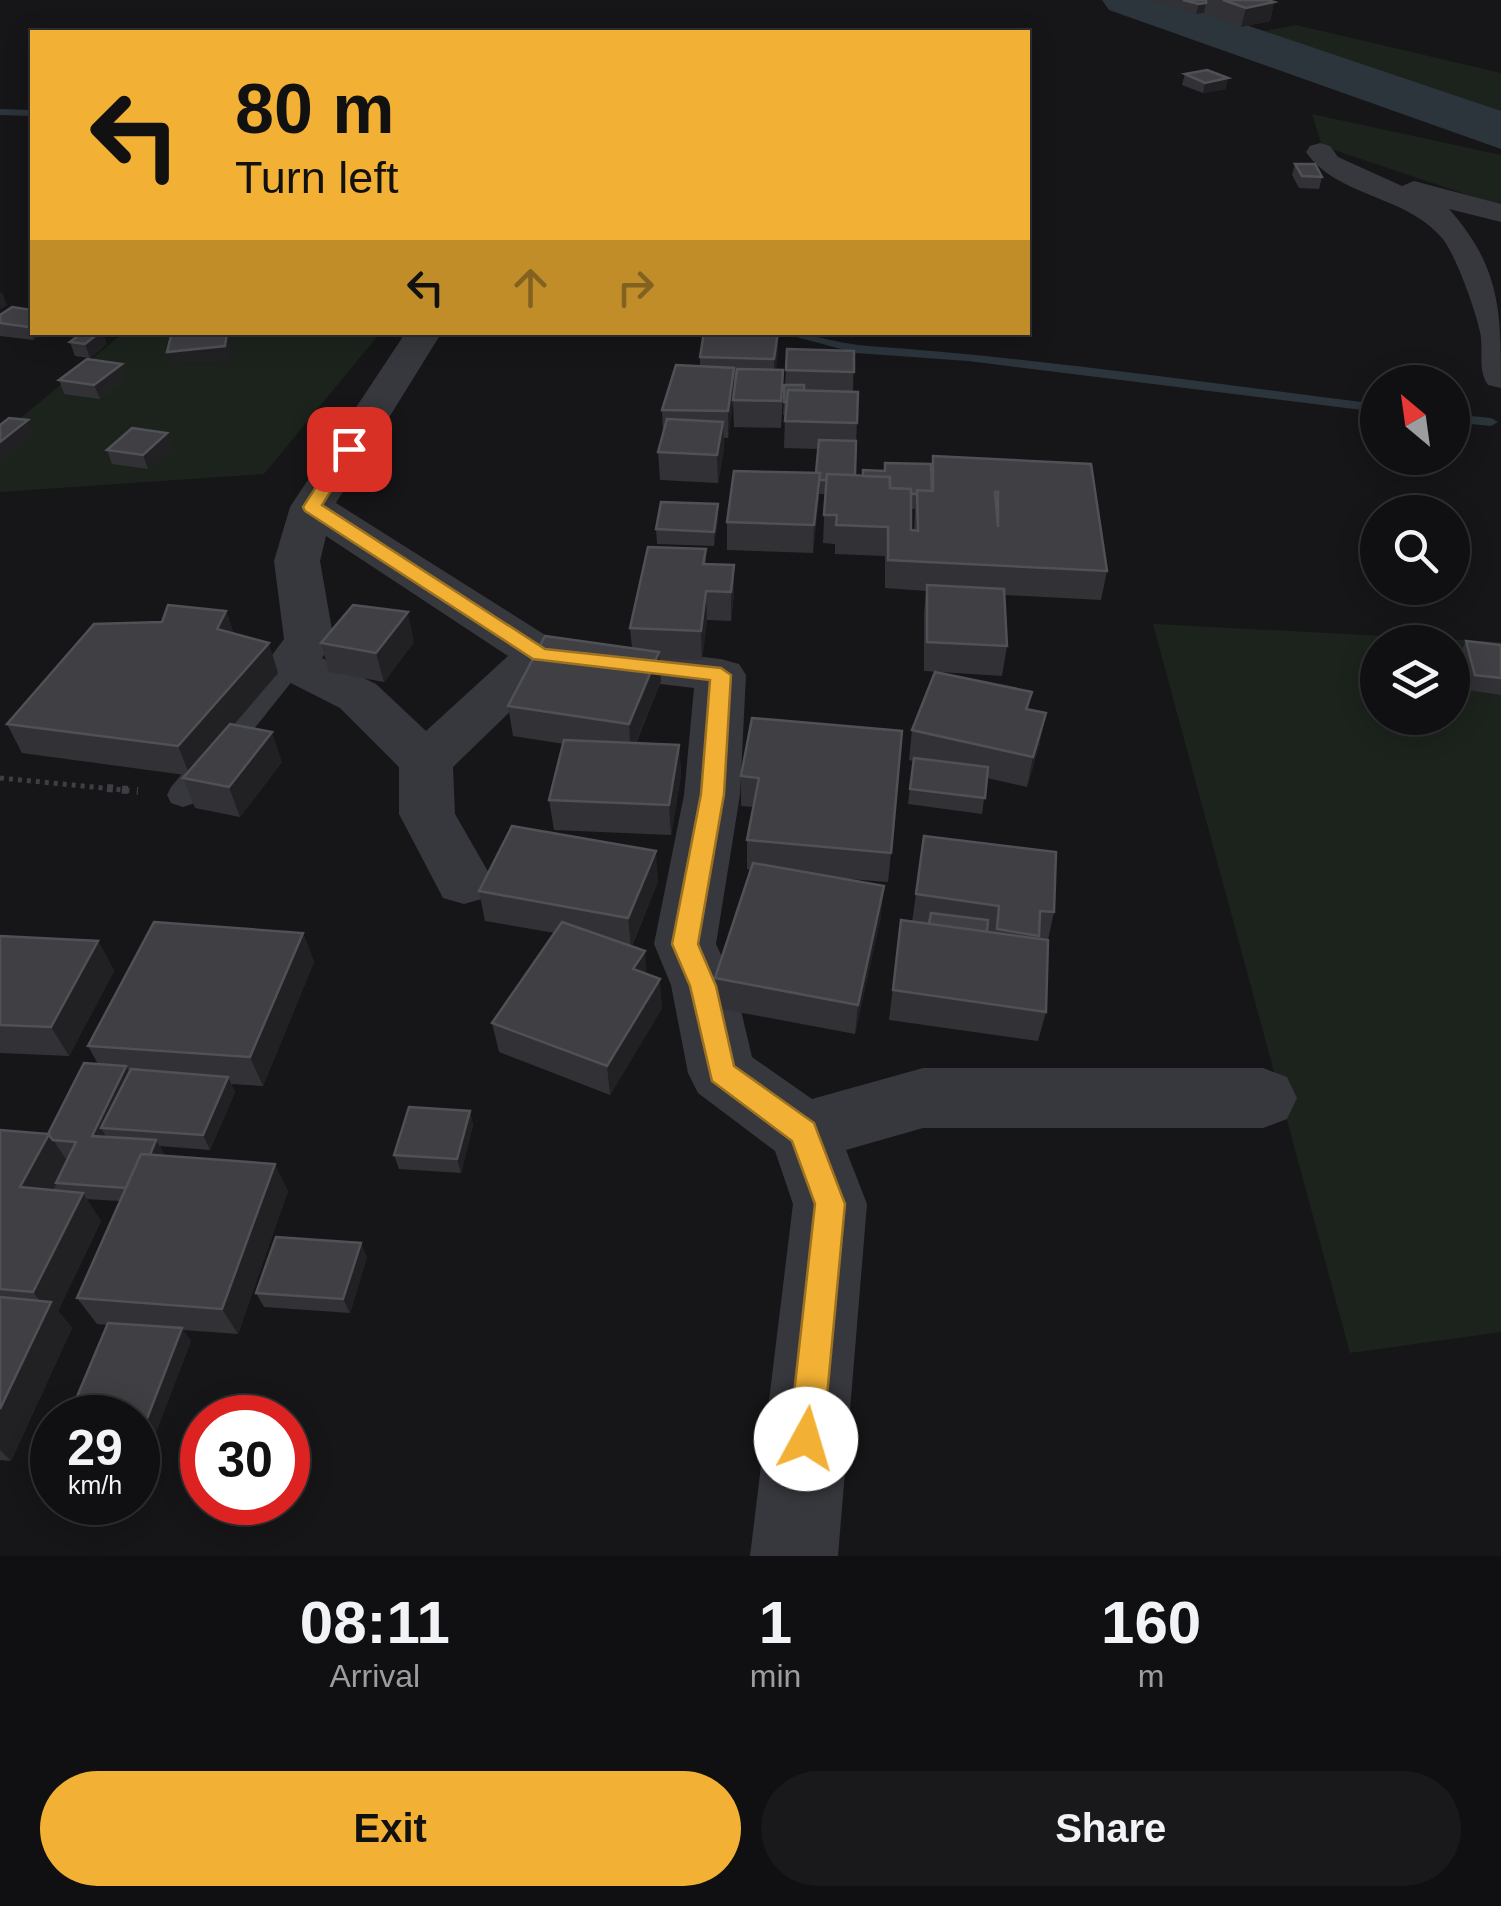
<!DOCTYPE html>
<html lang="en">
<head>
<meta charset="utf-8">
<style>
  :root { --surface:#101012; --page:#19191b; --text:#f1f3f6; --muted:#9c9d9f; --line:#303032; --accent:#f2b134 }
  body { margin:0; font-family:Helvetica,sans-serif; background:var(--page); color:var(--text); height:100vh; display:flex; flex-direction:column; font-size:38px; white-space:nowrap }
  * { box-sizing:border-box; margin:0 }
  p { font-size:32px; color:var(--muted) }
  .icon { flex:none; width:55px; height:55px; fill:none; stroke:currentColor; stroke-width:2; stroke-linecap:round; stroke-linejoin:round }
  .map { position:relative; height:1556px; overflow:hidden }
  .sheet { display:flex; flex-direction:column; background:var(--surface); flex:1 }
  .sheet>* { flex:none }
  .banner { position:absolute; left:30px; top:30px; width:1000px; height:305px; border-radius:0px; box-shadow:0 5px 25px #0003,0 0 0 2px var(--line); background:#f2b134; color:#111; overflow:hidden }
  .needle { width:65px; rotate:331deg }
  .fabs { position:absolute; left:1360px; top:365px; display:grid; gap:20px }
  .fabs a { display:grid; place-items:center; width:110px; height:110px; border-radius:50%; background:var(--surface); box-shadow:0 5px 25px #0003,0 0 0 2px var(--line); font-size:50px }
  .speed { position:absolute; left:30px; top:1395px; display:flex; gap:20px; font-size:50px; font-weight:700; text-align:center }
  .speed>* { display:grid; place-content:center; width:130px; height:130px; border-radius:50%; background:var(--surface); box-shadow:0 5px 25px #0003,0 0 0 2px var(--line); line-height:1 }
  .speed small { font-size:25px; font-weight:400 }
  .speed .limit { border:15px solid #d22; background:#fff; color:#111 }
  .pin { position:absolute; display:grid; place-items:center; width:85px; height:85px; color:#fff; margin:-42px; border-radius:20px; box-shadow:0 5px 15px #0006 }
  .me { position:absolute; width:110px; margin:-55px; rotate:6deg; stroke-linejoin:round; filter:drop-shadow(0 0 8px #0008) }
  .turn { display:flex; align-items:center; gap:35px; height:210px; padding:0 40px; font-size:45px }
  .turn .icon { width:130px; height:130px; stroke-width:2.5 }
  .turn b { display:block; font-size:70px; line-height:85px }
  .lanes { display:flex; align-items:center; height:95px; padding:0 40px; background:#0003; justify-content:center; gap:50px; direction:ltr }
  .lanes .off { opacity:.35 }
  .eta { display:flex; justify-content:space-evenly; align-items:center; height:170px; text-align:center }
  .eta b { font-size:60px; font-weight:800; line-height:70px }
  .primary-button { display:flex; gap:20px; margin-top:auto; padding:20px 40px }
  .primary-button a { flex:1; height:115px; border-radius:60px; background:var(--accent); color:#111; font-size:40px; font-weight:800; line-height:115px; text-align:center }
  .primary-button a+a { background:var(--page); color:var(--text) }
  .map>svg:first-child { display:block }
  .green { fill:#1c231d; fill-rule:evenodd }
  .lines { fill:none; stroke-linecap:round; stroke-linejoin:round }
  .stream { fill:#2c353c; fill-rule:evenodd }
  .river { fill:#2c353c; fill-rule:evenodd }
  .path-far1 { stroke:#3d3f44; stroke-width:5; stroke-dasharray:4 5; stroke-linecap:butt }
  .path { stroke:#3d3f44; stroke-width:8; stroke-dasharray:6 9; stroke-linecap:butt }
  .service { fill:#37383d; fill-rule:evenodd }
  .minor { fill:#37383d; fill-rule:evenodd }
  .wall { fill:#323236; fill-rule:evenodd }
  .shaded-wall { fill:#212124 }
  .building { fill:#3f3f44; stroke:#4f5156; stroke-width:2.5; fill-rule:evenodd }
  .route { fill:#f2b134; stroke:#9d7322; stroke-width:2.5 }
</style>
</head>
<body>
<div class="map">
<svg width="1501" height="1556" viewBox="0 0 1501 1556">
  <rect width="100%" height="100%" fill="#161618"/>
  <!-- green -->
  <g class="green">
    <polygon points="1296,25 1501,73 1501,127 1238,36"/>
    <polygon points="1312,114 1501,155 1501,206 1322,146"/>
    <polygon points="123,333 142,332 380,333 264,474 0,492 0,435"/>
    <path d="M1153,624L1501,642V1332L1350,1353ZM1378,642H1452V718H1378Z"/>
  </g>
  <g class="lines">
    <!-- stream -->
    <g class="stream">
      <polygon points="0,109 32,110 32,116 0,115"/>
      <path d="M778,332C809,332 837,344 868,346C1039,358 1208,383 1378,404V412L968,361L856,353Z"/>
      <polygon points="1452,414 1491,418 1498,422 1491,426 1452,422"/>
    </g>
    <!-- river -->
    <polygon class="river" points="1102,0 1172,0 1501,111 1501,149 1109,10"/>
    <!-- path-far1 -->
    <polyline class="path-far1" points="0,778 134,791"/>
    <!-- path -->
    <polyline class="path" points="107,788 138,791"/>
    <!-- service -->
    <polygon class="service" points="291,654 301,656 306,663 301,670 195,803 183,807 171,803 167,795 171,787 281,656"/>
    <!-- minor -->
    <g class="minor">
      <path d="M1320,143L1330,146L1338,157L1402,186L1414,181L1501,204V222L1449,209C1501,268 1501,311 1501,388L1488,385C1477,369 1484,350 1480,332C1476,311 1455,253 1442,238C1406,195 1337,197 1306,152L1310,146Z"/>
      <path d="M406,332H442L336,503L553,640L721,659L739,664L746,675L740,795L716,944L735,985L752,1057L812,1099L923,1068H1263L1287,1077L1297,1098L1287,1119L1263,1128H923L846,1150L867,1204L838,1556H750L793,1204L775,1151L698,1093L688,1073L671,985L654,944L684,795L694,688L552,671L453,767L455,814L494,882L485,898L464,904L443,898L399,814V767L340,708L273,674L266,663L284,639L274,561L290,507ZM326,536L508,656L426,731L376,684L322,658L334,641L320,561Z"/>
    </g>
  </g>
  <!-- wall -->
  <g class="wall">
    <polygon points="1149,0 1268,0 1274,2 1270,21 1241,27 1204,13 1196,14"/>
    <polygon points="1185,74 1226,89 1203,93 1182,85"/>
    <polygon points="1295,164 1322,177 1319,189 1299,188 1292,175"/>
    <polygon points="32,310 34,340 0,336 0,315"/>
    <polygon points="778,332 776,370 783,397 781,428 734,427 733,402 728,438 724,438 724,449 718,483 660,480 658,452 663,434 662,410 700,366 700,357"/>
    <polygon points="70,342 107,344 90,358 75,356"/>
    <path d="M854,351L853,391L858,392L855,475L931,477L933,456L1091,464L1107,571L1101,600L1004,595L1007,646L1002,676L924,671V614L926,591L885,588V556L835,554V544L823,543L825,494H819L813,553L727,550V522L816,473L818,449L784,448L785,415H783L786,370ZM911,509H915L914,530H911Z"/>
    <polygon points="127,378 100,399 64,394 59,380"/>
    <polygon points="172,447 148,469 112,464 107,450"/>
    <polygon points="718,504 718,518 714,546 657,544 656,529"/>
    <polygon points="706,549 706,564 734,565 734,594 731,621 707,620 702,660 660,659 661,681 636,743 679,745 681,775 671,835 554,830 549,800 564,744 513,736 508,706 632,648 630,628"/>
    <polygon points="226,611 234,634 278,673 234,724 282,762 240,817 195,808 183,778 185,775 22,753 7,724 162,622"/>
    <polygon points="1466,641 1501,645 1501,695 1468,690 1459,656"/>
    <polygon points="414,642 384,682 329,672 321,643"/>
    <polygon points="1032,692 1028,710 1040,743 1027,787 987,778 982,814 908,804 913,761 909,760 912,730"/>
    <polygon points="752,718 891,853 888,882 835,878 881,916 855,1034 716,1008 715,978 751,870 747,869 747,840 753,807 741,806 741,776"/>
    <polygon points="658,881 632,946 647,974 662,1008 610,1095 499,1052 492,1023 555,933 485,921 479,891"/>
    <polygon points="916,894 1054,912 1048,940 1046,1012 1038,1041 889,1020 901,920 912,922"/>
    <polygon points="303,933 314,962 263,1086 231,1084 235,1092 210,1150 160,1146 164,1156 288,1191 238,1334 183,1330 191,1341 144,1463 138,1462 138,1418 108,1325 97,1324 77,1298 120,1201 86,1199 101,1221 58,1311 72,1328 11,1461 0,1460 0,1130 48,1134 98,1064 88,1046"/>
    <polygon points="0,936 98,941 114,971 69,1056 0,1053"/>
    <polygon points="470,1111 473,1125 461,1173 399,1169 394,1155"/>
    <polygon points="367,1257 350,1313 264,1307 256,1293"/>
  </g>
  <!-- shaded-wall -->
  <g class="shaded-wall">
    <polygon points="1274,2 1270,21 1241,27 1246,8"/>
    <polygon points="1206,3 1204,13 1196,14 1199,4"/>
    <polygon points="1228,78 1226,89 1203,93 1205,83"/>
    <polygon points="2,292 7,305 0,310 0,293"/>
    <polygon points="32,324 32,332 44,332 34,340 28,327"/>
    <polygon points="100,332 103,332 107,344 90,358 85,344"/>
    <polygon points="227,332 230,332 232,341 229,360 171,365 167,352"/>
    <polygon points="778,332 778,355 774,386 774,359"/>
    <polygon points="122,364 127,378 100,399 94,385"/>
    <polygon points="734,368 734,394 728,438 728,411"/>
    <polygon points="28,420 34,434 0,461 0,442"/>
    <polygon points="723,422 724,449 718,483 717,455"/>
    <polygon points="167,433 172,447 148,469 143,455"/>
    <polygon points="820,473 819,501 813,553 814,525"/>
    <polygon points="718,504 718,518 714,546 714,532"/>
    <polygon points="734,565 734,594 731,621 731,592"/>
    <polygon points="706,591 707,620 702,660 701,631"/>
    <polygon points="226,611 236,640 217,629"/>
    <polygon points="408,612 414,642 384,682 376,653"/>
    <polygon points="269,643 278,673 190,776 178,746"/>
    <polygon points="659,652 661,681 631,753 629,724"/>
    <polygon points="1046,713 1040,743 1027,787 1033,757"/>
    <polygon points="272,732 282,762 240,817 229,787"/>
    <polygon points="679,745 681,775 671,835 669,805"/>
    <polygon points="656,851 658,881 631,947 628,918"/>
    <polygon points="884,886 881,916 855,1034 858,1005"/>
    <polygon points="303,933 314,962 263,1086 250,1057"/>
    <polygon points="98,941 114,971 69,1056 51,1027"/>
    <polygon points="645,951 647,980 633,969"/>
    <polygon points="660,979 662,1008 610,1095 607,1066"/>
    <polygon points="126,1066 134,1080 101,1128 107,1138 92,1136"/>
    <polygon points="228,1077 235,1092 210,1150 203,1135"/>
    <polygon points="470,1111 473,1125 461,1173 457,1159"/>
    <polygon points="49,1134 68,1162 40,1215 20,1187"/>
    <polygon points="156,1140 165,1155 144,1202 135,1188"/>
    <polygon points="275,1164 288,1191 238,1334 222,1309"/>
    <polygon points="83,1193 101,1221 58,1311 72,1328 11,1461 0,1450 0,1409 47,1310 33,1292"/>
    <polygon points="361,1243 367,1257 350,1313 343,1299"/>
    <polygon points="182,1328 191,1341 144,1463 138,1455 138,1442"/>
  </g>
  <!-- building -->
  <g class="building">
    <polygon points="1183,0 1206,0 1206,3 1199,4"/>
    <polygon points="1223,0 1268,0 1274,2 1246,8"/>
    <polygon points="1207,70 1228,78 1205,83 1185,74"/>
    <polygon points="1295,164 1315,164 1322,177 1302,176"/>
    <polygon points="12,307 32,310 32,324 28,327 0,323 0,315"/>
    <polygon points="83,332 100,332 85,344 70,342"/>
    <polygon points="172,332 227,332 225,346 167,352"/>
    <polygon points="704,332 778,332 774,359 700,357"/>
    <polygon points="787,349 854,351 854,372 786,370"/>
    <polygon points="87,359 122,364 94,385 59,380"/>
    <polygon points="676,365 734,368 728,411 662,410"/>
    <polygon points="737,369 783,370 781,401 733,400"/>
    <polygon points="784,385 804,385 804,390 788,390 787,402 784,402"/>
    <polygon points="788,390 858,392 857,423 785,421"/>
    <polygon points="9,418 28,420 0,442 0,425"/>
    <polygon points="667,419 723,422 717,455 658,452"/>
    <polygon points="132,428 167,433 143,455 107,450"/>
    <polygon points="819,440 856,441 855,475 827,474 827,480 819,480 820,473 816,473"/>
    <path d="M933,456L1091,464L1107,571L888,560V527L836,525L837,515H824L827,474L890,477V488L911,489V530L918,531L917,490L933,491ZM995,492H998V527Z"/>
    <polygon points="885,463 931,464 932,491 917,490 917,494 911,494 911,489 890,488 890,477 863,476 863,470 885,471"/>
    <polygon points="734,471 820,473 814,525 727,522"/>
    <polygon points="661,502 718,504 714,532 656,529"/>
    <polygon points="648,547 706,549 703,564 734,565 731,592 706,591 701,631 630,628"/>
    <polygon points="927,585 1004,589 1007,646 927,642"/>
    <polygon points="168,605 226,611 217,629 269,643 178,746 7,724 94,624 162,622"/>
    <polygon points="353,605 408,612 376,653 321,643"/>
    <polygon points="545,636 659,652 629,724 508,706"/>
    <polygon points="1466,641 1501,645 1501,678 1475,675"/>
    <polygon points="935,672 1032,692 1026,709 1046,713 1033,757 912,730"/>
    <polygon points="752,718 902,731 891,853 747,840 759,778 741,776"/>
    <polygon points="230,724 272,732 229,787 183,778"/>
    <polygon points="564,740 679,745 669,805 549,800"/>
    <polygon points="914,758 988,767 985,798 910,789"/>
    <polygon points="512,826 656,851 628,918 479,891"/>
    <polygon points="924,836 1056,852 1054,912 1040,911 1039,936 997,929 999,906 916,894"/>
    <polygon points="753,863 884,886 858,1005 715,978"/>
    <polygon points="931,913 988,920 987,932 929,924"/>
    <polygon points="901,920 1048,940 1046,1012 893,990"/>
    <polygon points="154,922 303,933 250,1057 88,1046"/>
    <polygon points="562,922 645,951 633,969 660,979 607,1066 492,1023"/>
    <polygon points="0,936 98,941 51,1027 0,1025"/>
    <polygon points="84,1063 126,1066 92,1136 156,1140 150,1155 141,1154 126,1188 56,1183 76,1142 53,1140 48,1134"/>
    <polygon points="131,1069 228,1077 203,1135 101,1128"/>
    <polygon points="409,1107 470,1111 457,1159 394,1155"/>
    <polygon points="0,1130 49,1134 20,1187 83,1193 33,1292 0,1289"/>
    <polygon points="141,1154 275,1164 222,1309 77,1298"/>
    <polygon points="276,1237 361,1243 343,1299 256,1293"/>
    <polygon points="0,1297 51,1302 0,1409"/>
    <polygon points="108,1323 182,1328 138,1442 138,1418 68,1418"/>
  </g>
  <!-- route -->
  <polygon class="route" points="343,445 357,449 322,505 545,649 721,668 731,675 724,794 698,944 716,986 734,1066 814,1123 845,1204 823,1439 818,1451 806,1456 794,1451 789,1439 815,1204 792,1141 712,1081 690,986 672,944 701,794 710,680 533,659 305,511 303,507"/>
</svg>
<div class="fabs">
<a><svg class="needle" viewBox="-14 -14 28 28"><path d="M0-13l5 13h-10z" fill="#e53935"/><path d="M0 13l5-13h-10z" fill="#9c9d9f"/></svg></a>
<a><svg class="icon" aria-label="search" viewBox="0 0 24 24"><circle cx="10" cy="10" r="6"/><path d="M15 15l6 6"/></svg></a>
<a><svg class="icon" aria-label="layers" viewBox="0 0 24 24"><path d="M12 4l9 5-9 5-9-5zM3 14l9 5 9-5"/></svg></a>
</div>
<div class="speed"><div>29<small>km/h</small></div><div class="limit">30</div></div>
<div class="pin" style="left:349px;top:449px;background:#d93025"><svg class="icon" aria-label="arrive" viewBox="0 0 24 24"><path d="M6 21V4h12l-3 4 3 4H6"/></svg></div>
<svg class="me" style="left:806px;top:1439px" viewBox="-20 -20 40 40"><circle r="19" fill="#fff"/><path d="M0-13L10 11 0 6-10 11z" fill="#f2b134"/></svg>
<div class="banner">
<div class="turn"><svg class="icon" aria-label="left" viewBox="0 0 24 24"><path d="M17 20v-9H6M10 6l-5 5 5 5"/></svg><div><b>80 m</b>Turn left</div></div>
<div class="lanes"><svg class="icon" aria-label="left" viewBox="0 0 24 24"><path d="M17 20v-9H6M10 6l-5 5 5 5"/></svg><svg class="icon off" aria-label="ahead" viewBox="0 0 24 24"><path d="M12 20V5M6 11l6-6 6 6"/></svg><svg class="icon off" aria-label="right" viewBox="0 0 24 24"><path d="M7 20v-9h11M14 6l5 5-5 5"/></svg></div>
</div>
</div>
<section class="sheet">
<div class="eta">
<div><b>08:11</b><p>Arrival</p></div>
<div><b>1</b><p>min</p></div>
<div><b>160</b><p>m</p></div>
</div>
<div class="primary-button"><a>Exit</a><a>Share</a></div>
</section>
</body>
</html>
